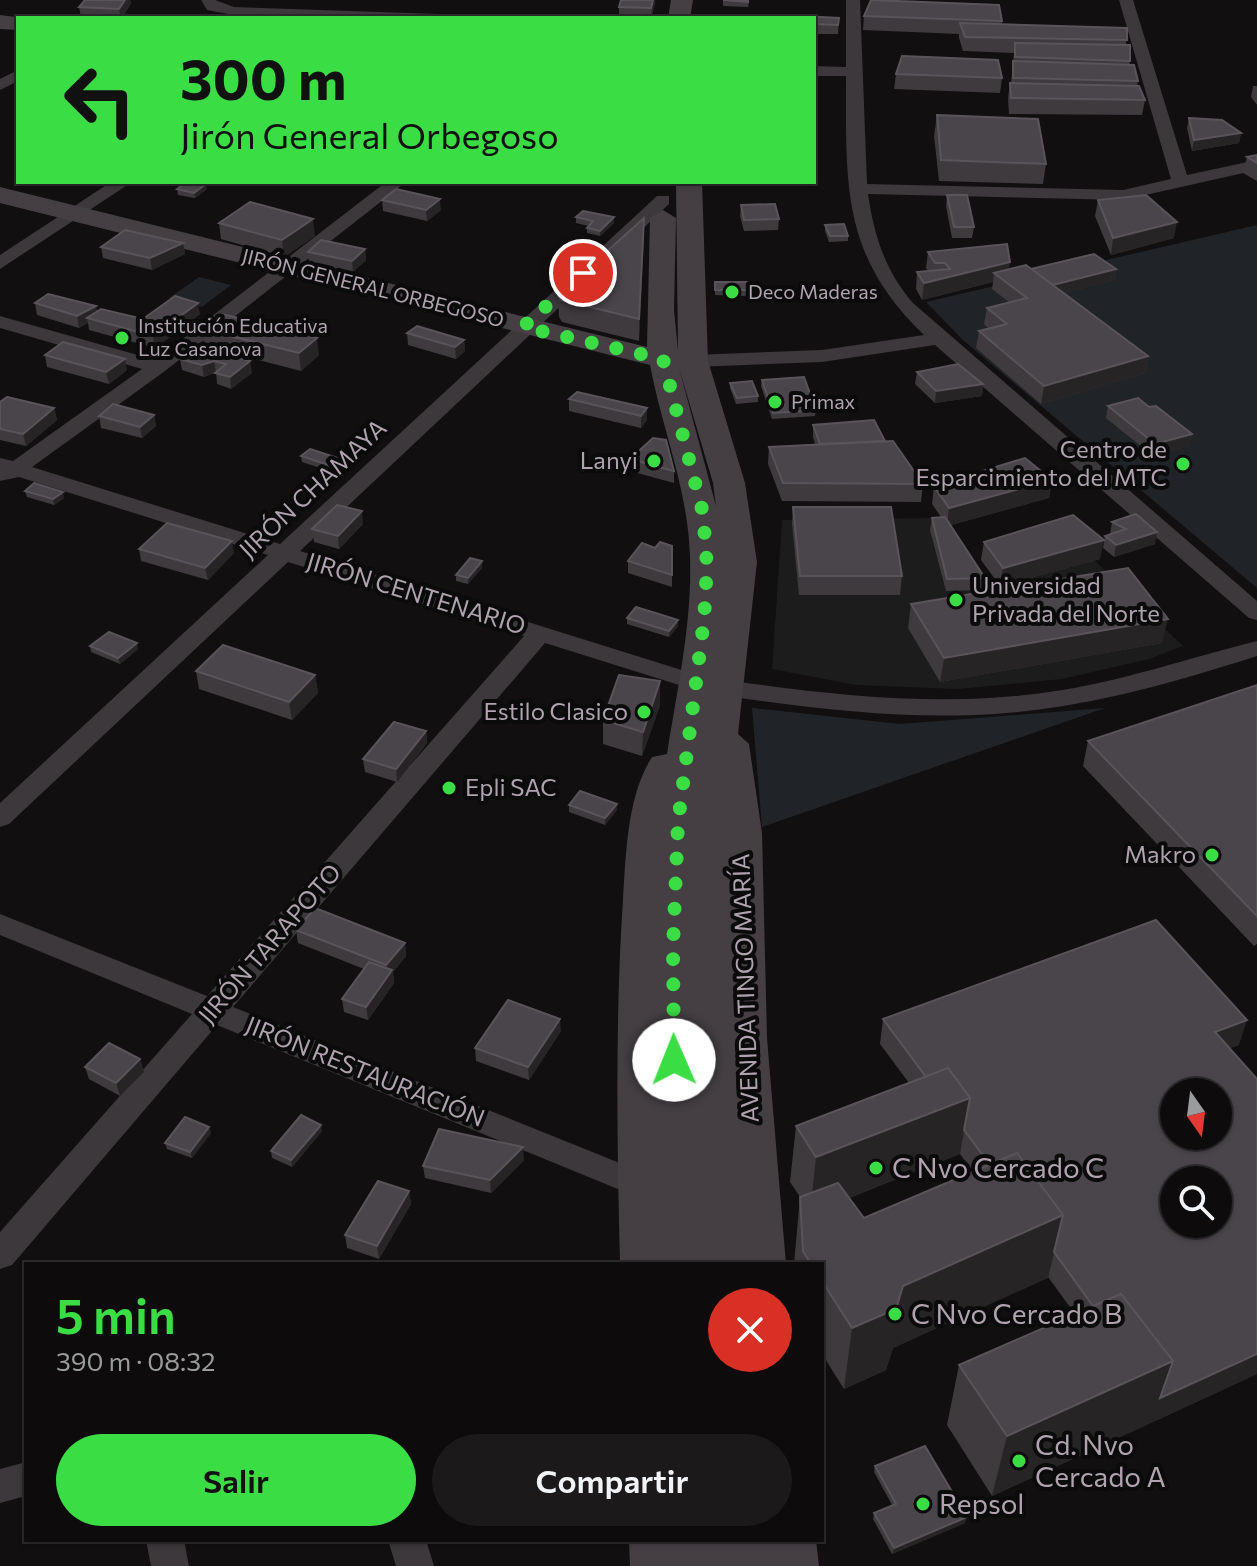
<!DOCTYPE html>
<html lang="es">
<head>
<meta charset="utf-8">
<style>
  :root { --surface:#0d0b0c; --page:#1b191a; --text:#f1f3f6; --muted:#9a9b9d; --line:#2d2b2d; --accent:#3bdd45 }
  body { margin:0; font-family:Commissioner,sans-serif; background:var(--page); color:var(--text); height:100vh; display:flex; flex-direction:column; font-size:30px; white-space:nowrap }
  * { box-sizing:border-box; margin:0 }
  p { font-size:26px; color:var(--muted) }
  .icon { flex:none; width:44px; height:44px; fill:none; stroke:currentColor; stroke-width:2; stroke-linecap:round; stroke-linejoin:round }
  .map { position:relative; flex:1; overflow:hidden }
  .sheet { position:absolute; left:24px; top:1262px; width:800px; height:280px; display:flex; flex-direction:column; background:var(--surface); border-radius:0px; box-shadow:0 2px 6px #0004,0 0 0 2px var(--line) }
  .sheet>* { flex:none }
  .banner { position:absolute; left:16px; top:16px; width:800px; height:168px; border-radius:0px; box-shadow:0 2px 6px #0004,0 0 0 2px var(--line); background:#3bdd45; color:#111; overflow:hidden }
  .needle { width:52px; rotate:166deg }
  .fabs { position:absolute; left:1160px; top:1078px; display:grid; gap:16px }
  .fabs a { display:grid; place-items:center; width:72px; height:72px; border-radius:50%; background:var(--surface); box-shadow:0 2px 6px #0004,0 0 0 2px var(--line); font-size:40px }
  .pin { position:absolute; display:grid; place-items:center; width:68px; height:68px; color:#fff; margin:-34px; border:4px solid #fff; border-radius:50%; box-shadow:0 2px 8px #0007 }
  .me { position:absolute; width:88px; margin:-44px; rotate:359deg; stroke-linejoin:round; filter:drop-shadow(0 0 6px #0008) }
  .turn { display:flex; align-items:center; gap:28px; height:168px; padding:0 32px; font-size:36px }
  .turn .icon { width:104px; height:104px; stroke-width:2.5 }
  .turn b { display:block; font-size:56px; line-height:68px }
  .round { display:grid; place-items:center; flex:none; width:84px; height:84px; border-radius:42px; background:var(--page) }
  .overview { display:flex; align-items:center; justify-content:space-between; height:136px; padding:0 32px }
  h1 { font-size:48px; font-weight:600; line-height:60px; color:var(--accent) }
  .cta { display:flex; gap:16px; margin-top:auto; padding:16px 32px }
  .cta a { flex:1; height:92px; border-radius:48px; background:var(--accent); color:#111; font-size:32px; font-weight:600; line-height:92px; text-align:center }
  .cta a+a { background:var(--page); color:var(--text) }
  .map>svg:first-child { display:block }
  .built { fill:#1d1c1d }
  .green { fill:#202428 }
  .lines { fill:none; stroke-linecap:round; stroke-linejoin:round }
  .street { fill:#3c383b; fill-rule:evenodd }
  .secondary { fill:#453f44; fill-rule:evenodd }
  .wall { fill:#3e3a3e; fill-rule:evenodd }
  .shaded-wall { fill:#272426 }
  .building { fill:#4a454a; stroke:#5a545a; stroke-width:2; fill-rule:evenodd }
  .route { stroke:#3bdd45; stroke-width:14; stroke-dasharray:0 25.2 }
  .poi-dot { fill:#3bdd45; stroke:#0b0b0b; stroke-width:3 }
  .labels { text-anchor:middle; stroke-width:8; stroke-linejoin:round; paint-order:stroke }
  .far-street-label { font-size:20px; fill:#b0a2af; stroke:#0b0b0b }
  .far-poi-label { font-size:20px; fill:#b0a2af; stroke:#0b0b0b; text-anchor:start }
  .poi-label { font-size:24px; fill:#b0a2af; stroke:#0b0b0b; text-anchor:end }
  .street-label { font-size:24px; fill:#b0a2af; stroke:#0b0b0b }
  .near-poi-label { font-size:28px; fill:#b0a2af; stroke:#0b0b0b; text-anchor:start }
</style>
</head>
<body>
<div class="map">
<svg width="1257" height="1566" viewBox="0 0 1257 1566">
  <rect width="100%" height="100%" fill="#110f10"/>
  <!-- built -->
  <polygon class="built" points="934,518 983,590 1094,560 1183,646 1149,659 1062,679 958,689 856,685 772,669 782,520"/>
  <!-- green -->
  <g class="green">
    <polygon points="1257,225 1257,588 963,340 926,302"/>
    <polygon points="199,277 231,285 202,307 169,298"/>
    <polygon points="752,708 900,724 1105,708 762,827"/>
  </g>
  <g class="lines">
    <!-- street -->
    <g class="street">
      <polygon points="201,0 215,0 234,7 439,14 446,18 234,15 207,10"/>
      <path d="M846,0H860L867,184L1123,190L1171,179L1119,0H1133L1187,175L1257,160V170L1123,200L868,194C874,235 885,271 913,303L1257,601V620L1249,618L935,345L822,362L693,367L683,361L693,355L822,350L924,335C841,256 846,184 846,76H814V66L846,67Z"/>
      <polygon points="18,70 18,81 0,90 0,79"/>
      <polygon points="111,182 132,182 0,269 0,255"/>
      <polygon points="386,182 406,182 165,371 32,467 280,544 657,196 669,196 669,204 300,551 704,677 707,682 695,690 545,643 233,1007 652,1176 657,1185 652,1194 641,1198 630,1194 217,1025 12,1265 0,1269 0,1232 192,1014 0,935 0,914 207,996 524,636 288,562 9,824 0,827 0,803 268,555 19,477 0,481 0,458 13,461 142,369 0,328 0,316 155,360"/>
      <path d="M1257,641V656C1176,682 1092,706 1007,713C913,721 819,709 726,696L714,688L726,680C833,695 941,708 1049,692C1121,682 1188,658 1257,641Z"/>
      <polygon points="26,1462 26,1496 0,1503 0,1469"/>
      <polygon points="146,1540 184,1540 189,1566 151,1566"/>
      <polygon points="388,1540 426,1540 434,1566 396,1566"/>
    </g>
    <!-- secondary -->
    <g class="secondary">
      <polygon points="671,0 693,0 690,18 668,18"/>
      <polygon points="0,15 24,18 18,18 18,30 0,29"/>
      <path d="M676,182H702L708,361L745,483L757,562L738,734L749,744L762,833L767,1038L786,1264H620C617,1142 615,1021 623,899C626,854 627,796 652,757L667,754C678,684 695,611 689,540C684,480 661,424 650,365L0,203V187L647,347L650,218L663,210L676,218L674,310L678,351ZM679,368L713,483L716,506Z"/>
      <polygon points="629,1540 816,1540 819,1566 630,1566"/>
    </g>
  </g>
  <!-- wall -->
  <g class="wall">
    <polygon points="85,0 130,0 131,3 122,18 81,17 79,7"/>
    <polygon points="723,0 748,2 749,2 748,7 723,6"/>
    <polygon points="655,3 651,18 619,16 619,7"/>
    <polygon points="864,16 1002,21 1002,24 1127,28 1126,45 1130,61 1129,65 1138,81 1137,86 1145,100 1142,115 1009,114 1008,98 1010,83 1011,83 1014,53 963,51 959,38 959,34 863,30"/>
    <polygon points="814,18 839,18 838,34 814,34"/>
    <polygon points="896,74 1002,78 1000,93 894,89"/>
    <polygon points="1253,86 1257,86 1257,105 1251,97"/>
    <polygon points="937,115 1046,164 1043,184 939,181 934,136"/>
    <polygon points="1189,118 1241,133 1239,143 1192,151 1187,128"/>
    <polygon points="1257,155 1257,181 1243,173 1247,157"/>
    <polygon points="177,189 207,189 195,198 178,195"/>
    <polygon points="947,195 974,227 972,238 952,238 946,206"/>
    <polygon points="382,200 441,210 427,221 383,211"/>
    <polygon points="1098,200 1174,238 1111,255 1095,216"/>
    <polygon points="741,205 779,219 778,230 744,231 740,216"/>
    <polygon points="576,217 614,223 600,236 587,233 587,228 589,226 576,223"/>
    <polygon points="644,218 639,341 562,322 559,317 558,295"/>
    <polygon points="219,223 315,236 284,257 221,239"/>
    <polygon points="825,225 848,236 848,241 829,242 825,231"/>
    <polygon points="183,243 185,254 152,270 103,258 101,247"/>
    <polygon points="365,249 366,260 353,272 309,263 308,252"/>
    <polygon points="928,252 1009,269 1116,269 1114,280 1064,293 1148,356 1145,373 1041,404 976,348 979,331 989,329 984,324 987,308 1009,302 992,289 993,282 922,300 916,289 917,272 928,271 926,268"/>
    <polygon points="715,282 750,290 749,296 715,295"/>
    <polygon points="35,303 96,306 97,312 143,319 200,314 155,348 89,330 88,323 79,328 37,315"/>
    <polygon points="202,329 319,355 301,371 205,346"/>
    <polygon points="407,333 464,340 465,351 456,359 408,345"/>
    <polygon points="197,346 252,373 231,389 217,384 216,372 204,377 182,370 180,359"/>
    <polygon points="45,355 127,370 109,384 47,367"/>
    <polygon points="917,372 983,384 982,396 935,403 915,384"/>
    <polygon points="762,380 816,410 815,416 772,419 761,386"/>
    <polygon points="730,383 758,396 758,402 736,404 730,388"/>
    <polygon points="569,399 647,408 647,420 641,428 569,411"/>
    <polygon points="0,402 54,408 57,420 26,446 0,440"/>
    <polygon points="1108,406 1149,407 1192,434 1189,446 1153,456 1106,418"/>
    <polygon points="154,415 156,426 142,438 101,428 99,416"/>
    <polygon points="813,425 885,441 923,484 921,502 782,501 768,464 769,447 815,444 813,437"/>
    <polygon points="301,456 348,467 338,474 302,462"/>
    <polygon points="630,459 674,471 674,483 630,471"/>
    <polygon points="1052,480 1049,498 951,525 985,578 983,590 946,591 930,530 932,518 941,517 932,504 934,486"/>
    <polygon points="25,491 64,498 54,505 27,497"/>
    <polygon points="793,507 902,576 900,595 799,595 792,524"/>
    <polygon points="1112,522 1155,544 1114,557 1103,548 1105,536 1110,534"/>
    <polygon points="363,524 339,549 314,542 312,529"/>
    <polygon points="984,542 1100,559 1000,586 981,560"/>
    <polygon points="672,546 672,587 628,573 628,561 655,548"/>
    <polygon points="139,549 234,553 208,580 141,561"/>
    <polygon points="482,568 468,584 456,581 456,575"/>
    <polygon points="911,604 1162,643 940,682 908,628"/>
    <polygon points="627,618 678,626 669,637 627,624"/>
    <polygon points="90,646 138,649 120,664 91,652"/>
    <polygon points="196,671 315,675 318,693 292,720 199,689"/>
    <polygon points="1257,685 1257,944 1254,946 1083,766 1088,741"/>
    <polygon points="660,705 642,756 603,744 603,720"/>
    <polygon points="426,731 427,743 397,782 365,772 363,759"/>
    <polygon points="617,804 617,810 605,825 569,812 569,805"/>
    <polygon points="296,930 405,943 406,956 393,972 394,983 368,1020 344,1012 342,999 364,969 298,943"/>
    <path d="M883,1019L1239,1045L1230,1048L1257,1079V1374L992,1496L947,1425L959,1365L1075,1314L1048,1277L893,1348L886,1370L844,1389L822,1354V1264H794L800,1197L790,1182L796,1126L909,1083L880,1044ZM960,1154L973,1172L864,1218L849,1198Z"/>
    <polygon points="561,1031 529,1080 476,1061 475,1048"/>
    <polygon points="140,1059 144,1072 120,1096 89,1079 85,1067"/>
    <polygon points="322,1131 292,1167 272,1158 271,1151"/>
    <polygon points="211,1133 192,1158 167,1149 165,1143"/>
    <polygon points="524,1160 491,1193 425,1178 423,1166"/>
    <polygon points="409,1191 411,1204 379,1259 347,1248 345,1235"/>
    <polygon points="875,1466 965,1523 892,1554 873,1519 874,1513 892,1505 874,1472"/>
  </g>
  <!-- shaded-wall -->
  <g class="shaded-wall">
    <polygon points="125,0 130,0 131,3 121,18 119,9"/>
    <polygon points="653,0 655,0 655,3 651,18"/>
    <polygon points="1241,133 1239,143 1192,151 1194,140"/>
    <polygon points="206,184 207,189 195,198 194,193"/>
    <polygon points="440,199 441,210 427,221 426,210"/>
    <polygon points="614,217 614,223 600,236 600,231"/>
    <polygon points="644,218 644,239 639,341 639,319"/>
    <polygon points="313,219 315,236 284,257 282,240"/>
    <polygon points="1177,222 1174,238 1111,255 1113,238"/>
    <polygon points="183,243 185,254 152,270 150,258"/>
    <polygon points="365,249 366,260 353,272 352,261"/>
    <polygon points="1010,262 1008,278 994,273 993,282 922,300 924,283"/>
    <polygon points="1116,269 1114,280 1045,298 1047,286"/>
    <polygon points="198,303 200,314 155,348 153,336"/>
    <polygon points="96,306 98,318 87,318 88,323 79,328 77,316"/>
    <polygon points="317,338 319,355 301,371 299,353"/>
    <polygon points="464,340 465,351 456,359 455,347"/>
    <polygon points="1148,356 1145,373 1041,404 1044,386"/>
    <polygon points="125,359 127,370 109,384 106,372"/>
    <polygon points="214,361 216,372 204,377 202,365"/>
    <polygon points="250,361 252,373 231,389 230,377"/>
    <polygon points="983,384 982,396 935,403 936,391"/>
    <polygon points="54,408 57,420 26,446 23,434"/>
    <polygon points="647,408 647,420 641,428 641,416"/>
    <polygon points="154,415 156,426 142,438 140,427"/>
    <polygon points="1192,434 1189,446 1153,456 1155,444"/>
    <polygon points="347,461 348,467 338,474 337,468"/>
    <polygon points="1052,480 1049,498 947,526 949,508"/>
    <polygon points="63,492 64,498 54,505 53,499"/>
    <polygon points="362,511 363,524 339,549 338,536"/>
    <polygon points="1157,532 1155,544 1114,557 1116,545"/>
    <polygon points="1104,540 1100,559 1000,586 1003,568"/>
    <polygon points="232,541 234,553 208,580 205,568"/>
    <polygon points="482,561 482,568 468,584 468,578"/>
    <polygon points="1168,619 1162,643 940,682 944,658"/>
    <polygon points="678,620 678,626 669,637 669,631"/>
    <polygon points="137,643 138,649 120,664 118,658"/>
    <polygon points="315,675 318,693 292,720 289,702"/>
    <polygon points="660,681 660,705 642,756 643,732"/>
    <polygon points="426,731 427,743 397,782 396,769"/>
    <polygon points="617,804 617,810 605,825 605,818"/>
    <polygon points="405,943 406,956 393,972 394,983 368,1020 366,1007 388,977 386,965"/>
    <polygon points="560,1019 561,1031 529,1080 528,1067"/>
    <polygon points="1247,1020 1239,1045 1208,1057 1215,1032"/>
    <polygon points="140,1059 144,1072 120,1096 116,1083"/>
    <polygon points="970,1098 960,1154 810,1213 816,1157"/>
    <polygon points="321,1125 322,1131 292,1167 291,1160"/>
    <polygon points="209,1127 211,1133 192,1158 190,1152"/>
    <polygon points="523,1147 524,1160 491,1193 490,1180"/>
    <polygon points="409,1191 411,1204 379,1259 377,1246"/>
    <polygon points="1063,1215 1048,1278 893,1348 886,1370 844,1389 852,1328 903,1286"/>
    <polygon points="1257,1354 1257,1374 992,1496 1007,1436 1173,1361"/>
    <polygon points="967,1517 965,1523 892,1554 894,1548"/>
  </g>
  <!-- building -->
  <g class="building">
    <polygon points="85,0 125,0 119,9 79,7"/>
    <polygon points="621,0 653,0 651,8 619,7"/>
    <polygon points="723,0 748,0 748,2"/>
    <polygon points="871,0 999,5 1002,21 864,16"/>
    <polygon points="782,15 839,18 838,25 814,24 814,18 782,18"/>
    <polygon points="960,23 1127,28 1127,40 965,37"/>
    <polygon points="1015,43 1130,45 1130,61 1015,57"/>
    <polygon points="902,56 998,60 1002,78 896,74"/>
    <polygon points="1013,61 1134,65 1138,81 1013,78"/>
    <polygon points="1010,83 1139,86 1145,100 1011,98"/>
    <polygon points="937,115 1038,119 1046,164 941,160"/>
    <polygon points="1189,118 1222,120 1241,133 1194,140"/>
    <polygon points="1257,155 1257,163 1247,157"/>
    <polygon points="187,182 199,182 206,184 194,193 177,189"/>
    <polygon points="396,189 440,199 426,210 382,200"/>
    <polygon points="947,195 967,195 974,227 954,227"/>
    <polygon points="1146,195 1177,222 1113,238 1098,200"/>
    <polygon points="250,202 313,219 282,240 219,223"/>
    <polygon points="775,204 779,219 744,220 741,205"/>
    <polygon points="583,211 614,217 600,231 587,228 593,221 576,217"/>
    <polygon points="644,218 639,319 561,300 558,295"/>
    <polygon points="844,224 848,236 830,236 825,225"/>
    <polygon points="125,230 183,243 150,258 101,247"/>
    <polygon points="321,240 365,249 352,261 308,252"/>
    <polygon points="1007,244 1010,262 924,283 917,272 950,269 945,263 935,263 928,252"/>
    <polygon points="1094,254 1116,269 1053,285 1031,269"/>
    <polygon points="1026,265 1148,356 1044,386 979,331 1007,324 987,308 1027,298 994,273"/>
    <polygon points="715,282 749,282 750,290 715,290"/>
    <polygon points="48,294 96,306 77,316 35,303"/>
    <polygon points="175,296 198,303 153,336 87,318 101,309 143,319"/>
    <polygon points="222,314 317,338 299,353 202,329"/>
    <polygon points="417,326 464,340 455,347 407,333"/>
    <polygon points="63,342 125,359 106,372 45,355"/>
    <polygon points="197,346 250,361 230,377 215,373 226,364 214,361 202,365 180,359"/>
    <polygon points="958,364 983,384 936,391 917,372"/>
    <polygon points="804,377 816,410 773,413 762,380"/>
    <polygon points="752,381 758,396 737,398 730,383"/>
    <polygon points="577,392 647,408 641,416 569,399"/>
    <polygon points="7,397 54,408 23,434 0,429 0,402"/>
    <polygon points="1138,398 1149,407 1156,406 1192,434 1155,444 1108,406"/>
    <polygon points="113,404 154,415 140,427 99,416"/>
    <polygon points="874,420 885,441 820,444 813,425"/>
    <polygon points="653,438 666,440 674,471 630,459"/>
    <polygon points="893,441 923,484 783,483 769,447"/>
    <polygon points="310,449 347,461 337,468 301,456"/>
    <polygon points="1025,458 1052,480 949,508 934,486"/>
    <polygon points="34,483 63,492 53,499 25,491"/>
    <polygon points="337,505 362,511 338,536 312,529"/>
    <polygon points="793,507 891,507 902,576 800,576"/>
    <polygon points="1136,514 1157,532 1116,545 1105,536 1126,529 1112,522"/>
    <polygon points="1073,515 1104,540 1003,568 984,542"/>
    <polygon points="945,517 985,578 947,579 932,518"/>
    <polygon points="167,523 232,541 205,568 139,549"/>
    <polygon points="660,542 672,546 672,575 628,561 642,543 655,548"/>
    <polygon points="470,558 482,561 468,578 456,575"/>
    <polygon points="1128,568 1168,619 944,658 911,604"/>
    <polygon points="636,607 678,620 669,631 627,618"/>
    <polygon points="109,632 137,643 118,658 90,646"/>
    <polygon points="223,645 315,675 289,702 196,671"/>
    <polygon points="619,675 660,681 643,732 603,720"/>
    <polygon points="1257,685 1257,916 1088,741"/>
    <polygon points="394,722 426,731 396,769 363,759"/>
    <polygon points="580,791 617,804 605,818 569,805"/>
    <polygon points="315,908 405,943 386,965 296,930"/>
    <path d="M1156,920L1247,1020L1215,1032L1257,1079V1354L1160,1398L1173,1361L1121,1294L1093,1306L1054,1252L1063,1215L1017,1153L990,1165L964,1130L970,1098L948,1068L926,1077L883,1019ZM1174,1092H1218V1136H1174ZM1174,1180H1218V1224H1174Z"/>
    <polygon points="369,962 392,970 366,1007 342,999"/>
    <polygon points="508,1000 560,1019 528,1067 475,1048"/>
    <polygon points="109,1043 140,1059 116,1083 85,1067"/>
    <polygon points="948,1068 970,1098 816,1157 796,1126"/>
    <polygon points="301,1115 321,1125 291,1160 271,1151"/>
    <polygon points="185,1117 209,1127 190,1152 165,1143"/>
    <polygon points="439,1129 523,1147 490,1180 423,1166"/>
    <polygon points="1017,1153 1063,1215 903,1286 896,1309 852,1328 822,1281 822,1264 811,1264 803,1251 800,1197 838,1183 864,1218"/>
    <polygon points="378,1181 409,1191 377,1246 345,1235"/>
    <polygon points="1121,1294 1173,1361 1007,1436 959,1365"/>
    <polygon points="925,1446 967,1517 894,1548 874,1513 896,1504 875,1466"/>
  </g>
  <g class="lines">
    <!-- route -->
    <polyline class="route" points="583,273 523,327 663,359 703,513 707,566 704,620 678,823 673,948 674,1060"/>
  </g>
  <!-- markers -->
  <g class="poi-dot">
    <circle cx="732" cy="292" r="8"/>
    <circle cx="122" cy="338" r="8"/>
    <circle cx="775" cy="402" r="8"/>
    <circle cx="654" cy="461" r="8"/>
    <circle cx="1183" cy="464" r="8"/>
    <circle cx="956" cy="600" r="8"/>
    <circle cx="644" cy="712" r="8"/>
    <circle cx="449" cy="788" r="8"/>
    <circle cx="1212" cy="855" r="8"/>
    <circle cx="876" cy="1168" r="8"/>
    <circle cx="895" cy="1314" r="8"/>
    <circle cx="1019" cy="1461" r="8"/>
    <circle cx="923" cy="1504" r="8"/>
  </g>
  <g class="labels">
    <!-- far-street labels -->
    <g class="far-street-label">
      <text transform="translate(373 288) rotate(14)" y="7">JIRÓN GENERAL ORBEGOSO</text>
    </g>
    <!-- far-poi labels -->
    <g class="far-poi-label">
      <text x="748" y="299">Deco Maderas</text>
      <text x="138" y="333">Institución Educativa<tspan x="138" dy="23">Luz Casanova</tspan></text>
      <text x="791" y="409">Primax</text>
    </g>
    <!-- poi labels -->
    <g class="poi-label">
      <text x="1167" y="458">Centro de<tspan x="1167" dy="28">Esparcimiento del MTC</tspan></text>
      <text x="638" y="469">Lanyi</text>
      <text x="972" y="594" text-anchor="start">Universidad<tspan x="972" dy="28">Privada del Norte</tspan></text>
      <text x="628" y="720">Estilo Clasico</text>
      <text x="465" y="796" text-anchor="start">Epli SAC</text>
      <text x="1196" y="863">Makro</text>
    </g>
    <!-- street labels -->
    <g class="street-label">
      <text transform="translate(313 489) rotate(-43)" y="8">JIRÓN CHAMAYA</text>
      <text transform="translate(416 594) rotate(17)" y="8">JIRÓN CENTENARIO</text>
      <text transform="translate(270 944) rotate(-49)" y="8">JIRÓN TARAPOTO</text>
      <text transform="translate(746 988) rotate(-92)" y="8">AVENIDA TINGO MARÍA</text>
      <text transform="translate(365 1072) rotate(22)" y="8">JIRÓN RESTAURACIÓN</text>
    </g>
    <!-- near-poi labels -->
    <g class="near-poi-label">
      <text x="892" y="1178">C Nvo Cercado C</text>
      <text x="911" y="1324">C Nvo Cercado B</text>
      <text x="1035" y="1455">Cd. Nvo<tspan x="1035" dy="32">Cercado A</tspan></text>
      <text x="939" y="1514">Repsol</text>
    </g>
  </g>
</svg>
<div class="fabs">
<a><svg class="needle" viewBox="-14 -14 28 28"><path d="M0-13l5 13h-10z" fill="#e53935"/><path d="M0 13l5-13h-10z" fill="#9a9b9d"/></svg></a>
<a><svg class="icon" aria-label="search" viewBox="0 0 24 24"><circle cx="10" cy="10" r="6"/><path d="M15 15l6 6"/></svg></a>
</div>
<div class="pin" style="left:583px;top:273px;background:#d93025"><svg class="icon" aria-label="arrive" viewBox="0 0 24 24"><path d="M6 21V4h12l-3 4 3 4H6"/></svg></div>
<svg class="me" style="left:674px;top:1060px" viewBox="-20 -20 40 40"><circle r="19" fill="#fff"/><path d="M0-13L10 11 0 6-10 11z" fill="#3bdd45"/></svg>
<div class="banner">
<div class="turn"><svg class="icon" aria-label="left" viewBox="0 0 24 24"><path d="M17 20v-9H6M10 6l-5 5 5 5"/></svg><div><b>300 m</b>Jirón General Orbegoso</div></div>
</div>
<section class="sheet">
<div class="overview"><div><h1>5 min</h1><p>390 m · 08:32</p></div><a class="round" style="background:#d93025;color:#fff"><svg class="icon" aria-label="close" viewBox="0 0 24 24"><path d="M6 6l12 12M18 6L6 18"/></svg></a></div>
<div class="cta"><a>Salir</a><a>Compartir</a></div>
</section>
</div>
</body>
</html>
